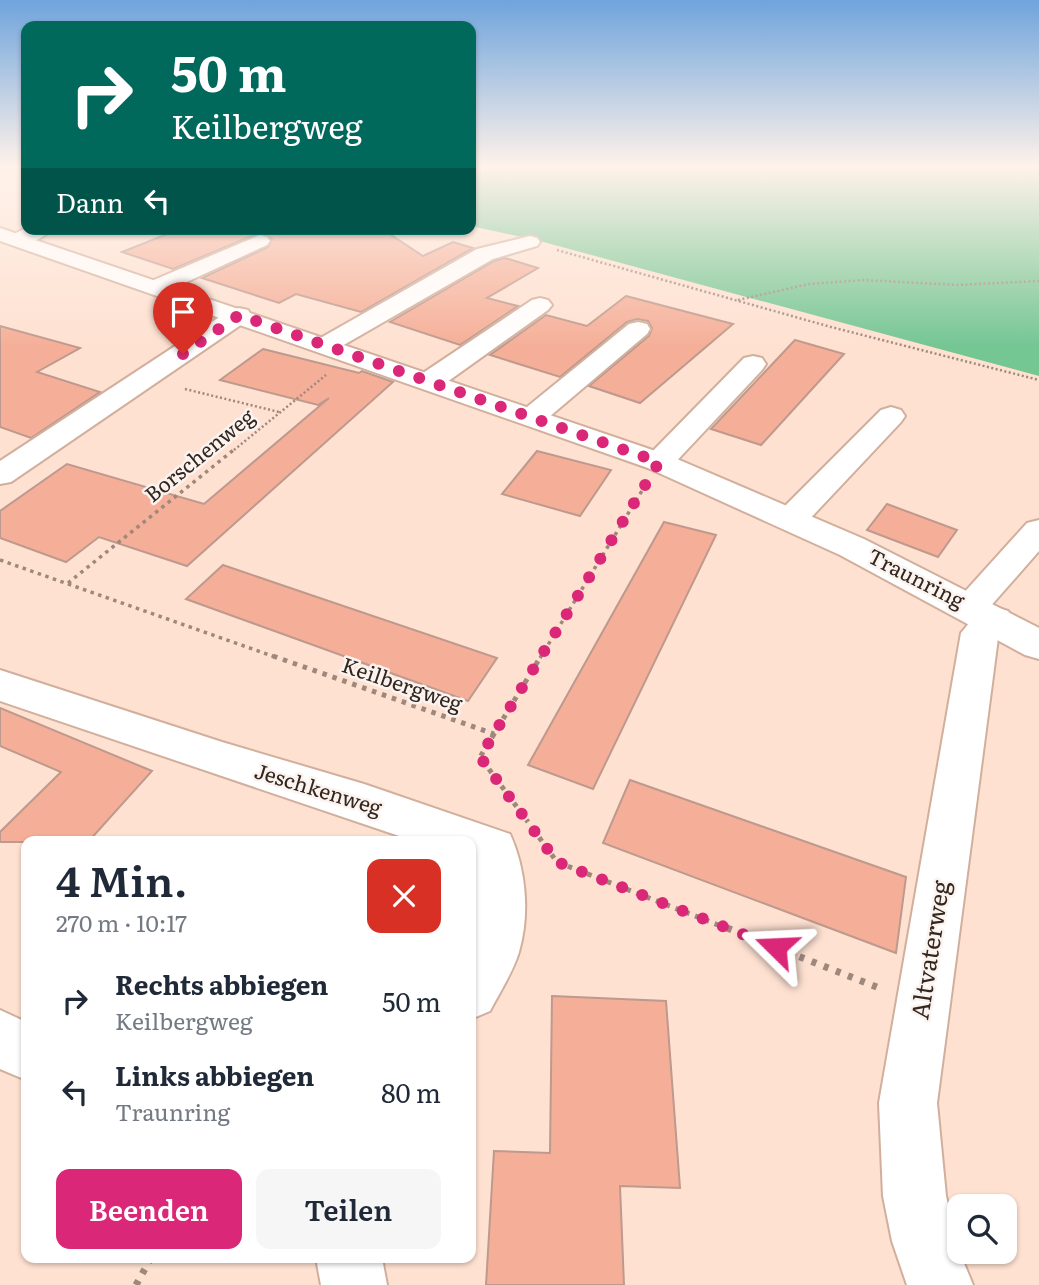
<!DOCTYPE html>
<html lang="de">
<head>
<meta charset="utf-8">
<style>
  :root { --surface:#fff; --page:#f6f6f7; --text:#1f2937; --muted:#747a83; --accent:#db2777 }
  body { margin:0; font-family:Literata,serif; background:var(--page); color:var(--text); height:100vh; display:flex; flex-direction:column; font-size:26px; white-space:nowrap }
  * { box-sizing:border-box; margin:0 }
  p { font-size:23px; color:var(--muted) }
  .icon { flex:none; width:38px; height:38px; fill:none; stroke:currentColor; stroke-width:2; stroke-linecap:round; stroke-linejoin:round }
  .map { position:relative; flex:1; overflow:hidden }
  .details { position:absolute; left:21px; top:836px; width:455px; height:427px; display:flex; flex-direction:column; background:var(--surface); border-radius:14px; box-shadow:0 2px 5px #0004 }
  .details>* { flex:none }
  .banner { position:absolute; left:21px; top:21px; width:455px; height:214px; border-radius:14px; box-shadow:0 2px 5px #0004; background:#00695c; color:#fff; overflow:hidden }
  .controls { position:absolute; left:947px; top:1194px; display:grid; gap:14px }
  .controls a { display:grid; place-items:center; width:70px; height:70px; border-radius:14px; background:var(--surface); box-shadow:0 2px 5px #0004; font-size:35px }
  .pin { position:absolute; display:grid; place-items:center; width:60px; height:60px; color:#fff; margin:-72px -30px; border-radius:50% 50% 50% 0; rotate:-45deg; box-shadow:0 0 7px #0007 }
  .pin .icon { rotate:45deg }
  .me { position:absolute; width:77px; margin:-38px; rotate:291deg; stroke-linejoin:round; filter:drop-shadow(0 0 5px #0008) }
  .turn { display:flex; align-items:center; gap:24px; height:147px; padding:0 35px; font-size:32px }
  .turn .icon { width:91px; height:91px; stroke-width:2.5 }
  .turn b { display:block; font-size:49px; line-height:60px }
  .then { display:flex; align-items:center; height:66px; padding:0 35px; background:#0003; gap:14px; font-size:26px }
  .round { display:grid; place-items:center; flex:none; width:74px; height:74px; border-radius:14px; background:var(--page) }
  .headline { display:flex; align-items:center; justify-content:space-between; height:119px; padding:0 35px }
  h1 { font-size:42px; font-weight:600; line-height:52px }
  .action { display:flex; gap:14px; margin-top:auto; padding:14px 35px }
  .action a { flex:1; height:80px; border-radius:14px; background:var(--accent); color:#fff; font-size:28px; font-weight:600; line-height:80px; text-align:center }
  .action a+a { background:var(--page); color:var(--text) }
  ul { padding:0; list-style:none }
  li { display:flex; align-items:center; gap:21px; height:91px; padding:0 35px }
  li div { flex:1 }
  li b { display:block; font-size:26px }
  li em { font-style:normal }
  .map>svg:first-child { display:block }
  .forest { fill:#74c693 }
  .building { fill:#f5af98; stroke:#be998d; stroke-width:2 }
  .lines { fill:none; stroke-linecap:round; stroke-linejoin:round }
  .minor-casing { stroke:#d1af9c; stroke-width:4 }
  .tertiary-casing { stroke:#d1af9c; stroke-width:4 }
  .path-far3 { stroke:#9e887c; stroke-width:2.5; stroke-dasharray:2 2.5; stroke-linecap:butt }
  .path-far2 { stroke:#9e887c; stroke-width:3.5; stroke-dasharray:3.5 4.5; stroke-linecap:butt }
  .path-far1 { stroke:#9e887c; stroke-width:5; stroke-dasharray:4.5 6; stroke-linecap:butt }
  .path { stroke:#9e887c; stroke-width:7; stroke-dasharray:5 8; stroke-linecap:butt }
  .minor { fill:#fff; fill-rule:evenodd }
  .tertiary { fill:#fff; fill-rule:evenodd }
  .route { stroke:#db2777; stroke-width:12; stroke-dasharray:0 21.6 }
  .labels { text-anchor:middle; stroke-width:5; stroke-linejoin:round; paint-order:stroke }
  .street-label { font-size:21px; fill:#33261e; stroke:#fbf3ef }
  .near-street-label { font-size:24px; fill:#33261e; stroke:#fbf3ef }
</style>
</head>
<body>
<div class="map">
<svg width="1039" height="1285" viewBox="0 0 1039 1285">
  <rect width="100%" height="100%" fill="#fee1d1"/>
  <!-- forest -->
  <polygon class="forest" points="529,167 1039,167 1039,376 536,240 471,226 471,173"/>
  <!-- building -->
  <g class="building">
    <polygon points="180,229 382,229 423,256 453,242 473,248 361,312 296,294 279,303 202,278 268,247 272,239 261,232 173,269 122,252"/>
    <polygon points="505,258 538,268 487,298 518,306 460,345 390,322 494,261"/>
    <polygon points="626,296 733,324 640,403 589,386 649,336 652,328 648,321 637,319 627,322 560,377 490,355 546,315 587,326"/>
    <polygon points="0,326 80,348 37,372 100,392 31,438 0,427"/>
    <polygon points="795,340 844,354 761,445 711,429"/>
    <polygon points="263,349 359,373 362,371 393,382 187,566 99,537 66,562 0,538 0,511 67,464 204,504 329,398 318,405 220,380"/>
    <polygon points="537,451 611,470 580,516 502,494"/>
    <polygon points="887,504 957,530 938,557 867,530"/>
    <polygon points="664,522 716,535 593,789 528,765"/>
    <polygon points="223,565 308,594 497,658 468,701 186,599"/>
    <polygon points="0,708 152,771 88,842 0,842 0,832 61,772 0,746"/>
    <polygon points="630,780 906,877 896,953 603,843"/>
    <polygon points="552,996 666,1001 680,1188 620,1186 624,1285 486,1285 494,1151 550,1153"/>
  </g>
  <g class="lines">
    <defs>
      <g id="minor">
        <path d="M26,228V229H52C43,239 25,247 12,243L9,239L12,235Z"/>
        <polygon points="260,235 267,237 270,241 267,245 165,292 149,292 146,287 149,282"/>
        <polygon points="530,236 537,238 540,242 537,246 493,259 335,350 326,353 317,350 313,345 317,340 477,249"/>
        <polygon points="540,298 548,300 552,305 548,310 440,387 430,389 420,387 417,381 420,375 532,300"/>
        <polygon points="239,308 248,310 251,315 248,320 11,482 0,484 0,461 230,310"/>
        <polygon points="638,322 647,324 650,329 647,334 542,423 532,426 522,423 518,417 522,411 629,324"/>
        <polygon points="753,356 762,358 766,364 762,370 670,468 659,471 648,468 644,462 648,456 744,358"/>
        <polygon points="891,407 901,410 905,416 901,422 804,525 792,528 780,525 775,518 780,511 881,410"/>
        <polygon points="1039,520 1039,551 988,609 995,607 1008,611 1014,620 998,638 937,1103 946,1196 959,1251 973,1285 907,1285 892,1241 883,1196 879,1103 961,633 974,617 957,615 952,606 1027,523"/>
        <path d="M0,670L222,742L364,784L510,834C526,869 530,914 519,952C513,972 500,992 490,1011L471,1019V927L476,893L471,862V842H417L0,701Z"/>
        <polygon points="0,1010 26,1022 26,1080 0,1069"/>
        <polygon points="316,1258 382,1258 387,1285 321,1285"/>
      </g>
      <polygon id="tertiary" points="0,228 670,456 864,539 1039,628 1039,659 1025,655 840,555 648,468 0,241"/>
    </defs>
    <!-- minor casing -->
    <use href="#minor" class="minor-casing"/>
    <!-- tertiary casing -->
    <use href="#tertiary" class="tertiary-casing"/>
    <!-- path-far3 -->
    <g class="path-far3">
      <polyline points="471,173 515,167"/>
      <polyline points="557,250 831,327 1039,380"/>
      <polyline points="738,300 809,284 864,280 957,285 1039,281"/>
      <polyline points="185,389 279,412"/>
      <polyline points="234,450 326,375"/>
    </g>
    <!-- path-far2 -->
    <g class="path-far2">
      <polyline points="0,560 278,658"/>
      <polyline points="68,583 236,448"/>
      <polyline points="540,658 643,489"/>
    </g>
    <!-- path-far1 -->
    <g class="path-far1">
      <polyline points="273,656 494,734 541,656"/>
      <polyline points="494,734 480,757 528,822"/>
      <polyline points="533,829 557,862 731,930"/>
    </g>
    <!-- path -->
    <g class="path">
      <polyline points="727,928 879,988"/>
      <polyline points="136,1285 151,1258"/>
    </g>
    <!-- minor -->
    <use href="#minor" class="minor"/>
    <!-- tertiary -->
    <use href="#tertiary" class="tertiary"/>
  </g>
  <!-- sky -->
  <linearGradient id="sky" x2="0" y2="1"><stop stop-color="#6fa4dc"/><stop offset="0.48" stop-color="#fff2ea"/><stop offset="1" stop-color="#fff2ea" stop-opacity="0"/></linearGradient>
  <rect width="1039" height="347" fill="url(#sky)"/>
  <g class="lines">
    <!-- route -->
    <polyline class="route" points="183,354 239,315 659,462 480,757 557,862 776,947"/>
  </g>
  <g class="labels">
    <!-- street labels -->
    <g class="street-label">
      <text transform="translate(200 456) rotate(-39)" y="7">Borschenweg</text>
      <text transform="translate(916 579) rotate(27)" y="7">Traunring</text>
      <text transform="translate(402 685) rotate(19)" y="7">Keilbergweg</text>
      <text transform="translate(318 790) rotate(17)" y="7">Jeschkenweg</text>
    </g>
    <!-- near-street labels -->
    <g class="near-street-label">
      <text transform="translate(931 950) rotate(-81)" y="8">Altvaterweg</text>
    </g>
  </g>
</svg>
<div class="controls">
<a><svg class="icon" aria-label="search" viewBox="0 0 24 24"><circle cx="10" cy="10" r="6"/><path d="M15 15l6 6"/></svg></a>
</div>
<div class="pin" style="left:183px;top:354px;background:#d93025"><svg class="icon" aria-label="arrive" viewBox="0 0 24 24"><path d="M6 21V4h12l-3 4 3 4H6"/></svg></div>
<svg class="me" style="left:776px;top:947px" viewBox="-20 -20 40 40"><path d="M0-17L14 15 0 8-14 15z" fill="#db2777" stroke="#fff" stroke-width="4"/></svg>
<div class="banner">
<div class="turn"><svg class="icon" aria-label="right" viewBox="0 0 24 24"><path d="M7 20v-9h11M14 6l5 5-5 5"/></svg><div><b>50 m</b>Keilbergweg</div></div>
<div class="then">Dann<svg class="icon" aria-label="left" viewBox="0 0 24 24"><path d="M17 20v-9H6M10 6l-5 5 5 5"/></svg></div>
</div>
<section class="details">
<div class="headline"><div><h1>4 Min.</h1><p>270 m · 10:17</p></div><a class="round" style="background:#d93025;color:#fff"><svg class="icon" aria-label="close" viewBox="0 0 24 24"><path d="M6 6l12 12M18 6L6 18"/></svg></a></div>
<ul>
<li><svg class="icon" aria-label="right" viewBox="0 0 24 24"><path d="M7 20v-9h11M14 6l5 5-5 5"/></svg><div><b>Rechts abbiegen</b><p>Keilbergweg</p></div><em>50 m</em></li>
<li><svg class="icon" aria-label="left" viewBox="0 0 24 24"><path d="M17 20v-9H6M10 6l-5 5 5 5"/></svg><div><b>Links abbiegen</b><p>Traunring</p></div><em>80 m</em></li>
</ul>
<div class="action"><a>Beenden</a><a>Teilen</a></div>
</section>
</div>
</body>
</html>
